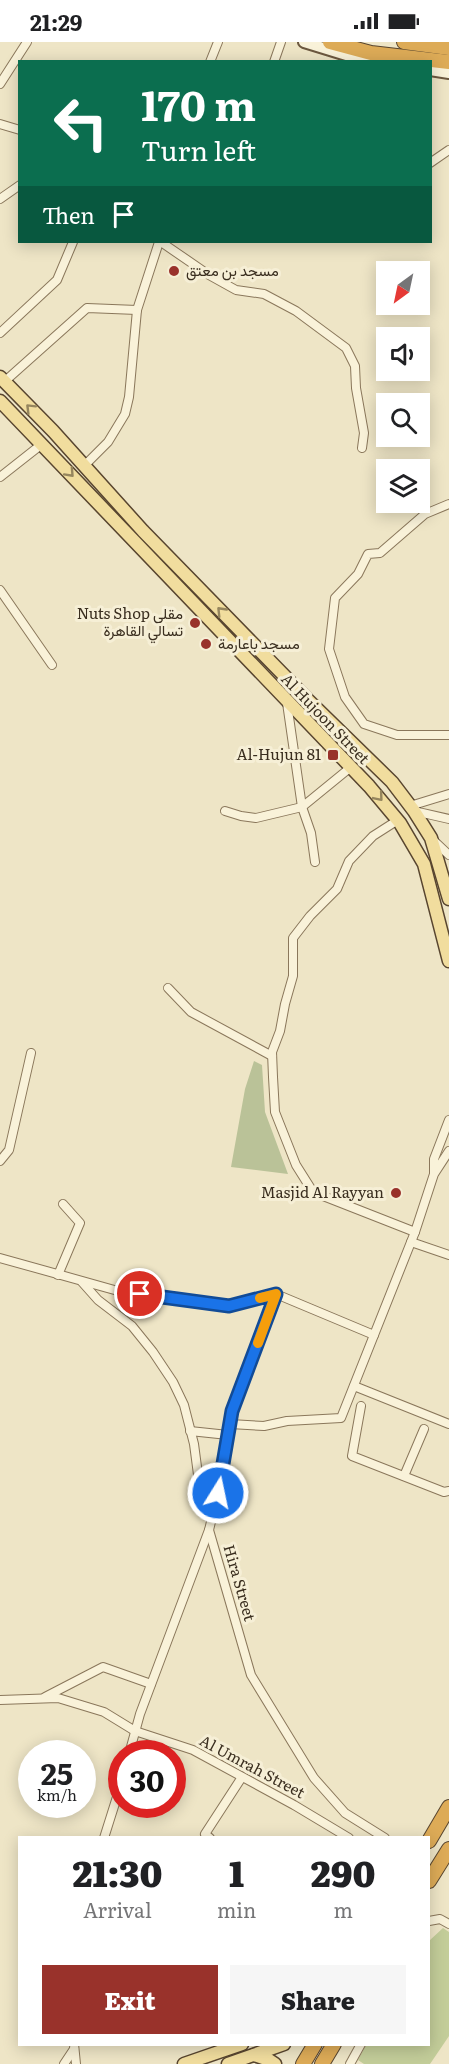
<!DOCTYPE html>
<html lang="en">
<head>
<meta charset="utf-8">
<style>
  :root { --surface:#fff; --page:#f6f6f6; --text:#202124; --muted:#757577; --accent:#99322b }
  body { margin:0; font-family:Literata,Vazirmatn,serif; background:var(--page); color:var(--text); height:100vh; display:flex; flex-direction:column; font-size:22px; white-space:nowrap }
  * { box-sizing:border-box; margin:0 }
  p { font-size:20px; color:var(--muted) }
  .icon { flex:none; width:33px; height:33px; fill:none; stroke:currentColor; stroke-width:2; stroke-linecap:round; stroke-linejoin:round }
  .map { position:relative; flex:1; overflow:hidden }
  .side { position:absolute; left:18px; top:1794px; width:412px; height:210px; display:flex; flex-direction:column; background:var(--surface); border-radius:0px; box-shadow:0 3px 15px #0003 }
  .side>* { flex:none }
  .guide { position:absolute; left:18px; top:18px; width:414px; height:183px; border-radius:0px; box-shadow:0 3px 15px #0003; background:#0b6e4f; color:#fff; overflow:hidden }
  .needle { width:39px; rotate:213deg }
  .fabs { position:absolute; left:376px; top:219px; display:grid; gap:12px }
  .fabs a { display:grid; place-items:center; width:54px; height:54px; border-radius:0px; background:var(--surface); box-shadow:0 3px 15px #0003; font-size:30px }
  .speed { position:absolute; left:18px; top:1698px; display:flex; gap:12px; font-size:30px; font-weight:700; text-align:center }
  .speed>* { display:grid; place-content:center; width:78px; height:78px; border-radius:50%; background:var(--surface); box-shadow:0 3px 15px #0003; line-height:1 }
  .speed small { font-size:15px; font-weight:400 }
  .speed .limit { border:9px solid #d22; background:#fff; color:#111 }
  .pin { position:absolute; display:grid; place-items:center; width:51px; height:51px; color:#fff; margin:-26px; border:3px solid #fff; border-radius:50%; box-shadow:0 2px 6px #0007 }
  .me { position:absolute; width:66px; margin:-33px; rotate:10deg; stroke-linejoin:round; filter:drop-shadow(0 0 4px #0008) }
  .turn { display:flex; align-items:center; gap:21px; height:126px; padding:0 24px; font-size:27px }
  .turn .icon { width:78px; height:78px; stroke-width:2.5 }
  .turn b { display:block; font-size:42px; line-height:51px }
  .then { display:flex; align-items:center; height:57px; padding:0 24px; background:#0003; gap:12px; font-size:22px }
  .eta { display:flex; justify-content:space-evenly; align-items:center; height:102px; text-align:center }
  .eta b { font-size:36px; font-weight:800; line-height:42px }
  .cta { display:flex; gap:12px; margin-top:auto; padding:12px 24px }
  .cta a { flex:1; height:69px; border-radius:0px; background:var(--accent); color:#fff; font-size:24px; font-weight:800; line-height:69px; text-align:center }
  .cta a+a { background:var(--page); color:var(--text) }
  .status { display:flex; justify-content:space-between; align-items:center; height:42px; padding:0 30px; background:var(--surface); direction:ltr }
  .status svg { height:16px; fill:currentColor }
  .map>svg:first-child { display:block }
  .green { fill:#c3cd99 }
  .cemetery { fill:#bac298 }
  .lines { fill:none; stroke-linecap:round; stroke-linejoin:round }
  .street-casing { stroke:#8a775b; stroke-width:10 }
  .secondary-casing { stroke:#6c583f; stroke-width:14 }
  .primary-casing { stroke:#58452f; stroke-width:15 }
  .highway-casing { stroke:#58452f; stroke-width:16 }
  .street { stroke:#f9f2d9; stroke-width:8 }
  .secondary { stroke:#f9f2d9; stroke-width:10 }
  .primary { stroke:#f1dd9e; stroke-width:12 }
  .highway { stroke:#ddab57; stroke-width:14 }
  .oneway { stroke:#96865e }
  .route-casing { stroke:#114b97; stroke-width:15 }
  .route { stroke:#1a73e8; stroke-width:10 }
  .slow { stroke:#f59e0b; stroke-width:10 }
  .poi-dot { fill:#99322b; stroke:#f6efd6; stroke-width:2 }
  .labels { text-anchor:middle; stroke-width:6; stroke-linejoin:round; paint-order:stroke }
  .poi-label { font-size:15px; fill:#3a2e1f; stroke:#f6efd6; text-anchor:end }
  .street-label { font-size:15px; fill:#3a2e1f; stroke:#f6efd6 }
</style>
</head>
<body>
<div class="status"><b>21:29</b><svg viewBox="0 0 49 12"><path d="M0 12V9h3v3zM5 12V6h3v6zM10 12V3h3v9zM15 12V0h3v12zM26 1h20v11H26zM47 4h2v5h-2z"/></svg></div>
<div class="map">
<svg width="449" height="2022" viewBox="0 0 449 2022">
  <rect width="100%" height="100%" fill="#eee5c6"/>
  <!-- green -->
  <polygon class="green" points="443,1886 449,1890 449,1994 430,2022 364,2022 358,2018 366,2003 429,2002 429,1899"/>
  <!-- cemetery -->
  <polygon class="cemetery" points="254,1019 262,1023 265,1070 288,1132 231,1125 245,1047"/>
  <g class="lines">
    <defs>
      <g id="street">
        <polyline points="210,20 218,0"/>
        <polyline points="274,20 281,0"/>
        <polyline points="0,42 27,0"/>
        <polyline points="0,82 20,88"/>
        <polyline points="430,121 449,108"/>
        <polyline points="0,157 20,143"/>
        <polyline points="161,200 209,233 236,248 264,252 296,269 346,306 355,324 356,346 364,391 362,406"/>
        <polyline points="0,291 57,238 73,200"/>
        <polyline points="4,340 87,266 137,268"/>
        <polyline points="84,424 108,400 125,372 129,355 137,268 159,200"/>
        <polyline points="0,435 42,402"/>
        <polyline points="449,462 425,472 380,511 368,512 358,532 335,556 329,607 345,655 364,682 397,693 449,693"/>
        <polyline points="0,548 52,623"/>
        <polyline points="287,661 302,765 311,791 315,820"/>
        <polyline points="410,764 449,752"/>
        <polyline points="225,769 241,774 256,776 302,765 351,725"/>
        <polyline points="414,769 449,777"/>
        <polyline points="398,778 373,794 349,819 337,847 310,874 293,896 293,934 285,962 280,989 272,1010 273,1035 275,1070 296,1123 313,1150 415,1190"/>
        <polyline points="433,798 449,813"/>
        <polyline points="168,946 191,970 272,1014"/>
        <polyline points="0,1119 9,1108 31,1011"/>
        <polyline points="434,1131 434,1117 449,1078"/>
        <polyline points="411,1200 449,1213"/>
        <polyline points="0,1216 118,1249 229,1264 276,1252 374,1293"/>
        <polyline points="58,1233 80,1181 63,1162"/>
        <polyline points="82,1240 98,1258 132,1284 153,1310 173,1340 184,1363 194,1402 202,1463 214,1466"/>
        <polyline points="276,1252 232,1369 218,1451 209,1488 251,1633 314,1736 345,1771 385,1796"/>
        <polyline points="354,1344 449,1382"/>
        <polyline points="361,1364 352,1414 444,1450 449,1449"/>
        <polyline points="230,1382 264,1384 287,1379 341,1376 415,1190 434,1132 449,1109"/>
        <polyline points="190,1389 228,1393"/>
        <polyline points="404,1434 424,1387"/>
        <polyline points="45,1655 103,1625 151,1642"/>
        <polyline points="0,1658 58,1656 104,1670 135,1689 193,1708 294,1763 349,1796"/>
        <polyline points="129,1712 140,1672 209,1488"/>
        <polyline points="104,1796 122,1739"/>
        <polyline points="210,1796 205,1792 242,1735"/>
        <polyline points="429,1879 440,1877 449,1882"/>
        <polyline points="74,2002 76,2022"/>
        <polyline points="64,2022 74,2007"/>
        <polyline points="350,2022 361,2002"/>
      </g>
      <g id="secondary">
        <polyline points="304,0 369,20"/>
        <polyline points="430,28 449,31"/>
      </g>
      <g id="primary">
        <polyline points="0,335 53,389 143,489 308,658 392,740 414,769 431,796 449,857"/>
        <polyline points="0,359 369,744 400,781 424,822 449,919"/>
        <polyline points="254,2013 269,2018 275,2022"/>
        <polyline points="184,2022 242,2002"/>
        <polyline points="228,2022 284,2002"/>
      </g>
      <g id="highway">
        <polyline points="330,0 371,11 449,20"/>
        <polyline points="404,0 449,6"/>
        <polyline points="429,1799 449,1765"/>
        <polyline points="429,1839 449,1807"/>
        <polyline points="303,2022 315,2002"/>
        <polyline points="322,2022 334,2002"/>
      </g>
    </defs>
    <!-- street casing -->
    <use href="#street" class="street-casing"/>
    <!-- secondary casing -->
    <use href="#secondary" class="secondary-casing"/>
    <!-- primary casing -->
    <use href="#primary" class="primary-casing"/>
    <!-- highway casing -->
    <use href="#highway" class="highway-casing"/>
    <!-- street -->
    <use href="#street" class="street"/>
    <!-- secondary -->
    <use href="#secondary" class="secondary"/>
    <!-- primary -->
    <use href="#primary" class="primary"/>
    <!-- highway -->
    <use href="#highway" class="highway"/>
  </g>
  <!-- one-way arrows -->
  <defs><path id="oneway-chevron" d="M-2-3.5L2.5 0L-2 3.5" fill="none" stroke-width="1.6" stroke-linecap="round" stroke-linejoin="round" transform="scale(1.5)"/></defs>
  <g class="oneway">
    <use href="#oneway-chevron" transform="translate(30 366) rotate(-135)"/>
    <use href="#oneway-chevron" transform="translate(70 431) rotate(47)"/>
    <use href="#oneway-chevron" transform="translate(221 569) rotate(-134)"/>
    <use href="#oneway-chevron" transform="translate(379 755) rotate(50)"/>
  </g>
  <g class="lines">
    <defs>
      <polyline id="route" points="140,1252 229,1264 276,1252 232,1369 218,1451"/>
    </defs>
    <!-- route casing -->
    <use href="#route" class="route-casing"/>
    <!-- route -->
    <use href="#route" class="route"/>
    <!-- slow -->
    <polyline class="slow" points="258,1301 276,1252 260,1256"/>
  </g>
  <!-- markers -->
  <g class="poi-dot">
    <circle cx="174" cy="229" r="6"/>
    <circle cx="195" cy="581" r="6"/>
    <circle cx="206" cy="602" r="6"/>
    <rect x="327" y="707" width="12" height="12" rx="3"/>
    <circle cx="396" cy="1151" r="6"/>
  </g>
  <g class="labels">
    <!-- poi labels -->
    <g class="poi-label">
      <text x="186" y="234" text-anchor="start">مسجد بن معتق</text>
      <text x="183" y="577">Nuts Shop مقلى<tspan x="183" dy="17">تسالي القاهرة</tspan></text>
      <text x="218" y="607" text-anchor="start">مسجد باعارمة</text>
      <text x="321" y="718">Al-Hujun 81</text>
      <text x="384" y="1156">Masjid Al Rayyan</text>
    </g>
    <!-- street labels -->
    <g class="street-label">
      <text transform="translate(325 677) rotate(46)" y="5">Al Hujoon Street</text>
      <text transform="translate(239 1541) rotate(74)" y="5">Hira Street</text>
      <text transform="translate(252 1725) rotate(28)" y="5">Al Umrah Street</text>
    </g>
  </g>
</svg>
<div class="fabs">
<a><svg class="needle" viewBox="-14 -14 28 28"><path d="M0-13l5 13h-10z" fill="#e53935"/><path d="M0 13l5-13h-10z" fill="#757577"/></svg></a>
<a><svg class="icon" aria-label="sound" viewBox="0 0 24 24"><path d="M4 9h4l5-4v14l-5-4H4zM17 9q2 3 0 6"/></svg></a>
<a><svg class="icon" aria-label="search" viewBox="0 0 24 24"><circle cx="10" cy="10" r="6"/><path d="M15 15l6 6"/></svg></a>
<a><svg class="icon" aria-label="layers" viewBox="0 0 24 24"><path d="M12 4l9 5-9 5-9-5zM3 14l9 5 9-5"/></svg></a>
</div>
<div class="speed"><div>25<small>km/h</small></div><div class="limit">30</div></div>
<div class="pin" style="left:140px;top:1252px;background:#d93025"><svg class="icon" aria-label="arrive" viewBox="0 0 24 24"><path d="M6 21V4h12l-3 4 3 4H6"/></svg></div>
<svg class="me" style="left:218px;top:1451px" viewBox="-20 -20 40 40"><circle r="17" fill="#1a73e8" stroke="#fff" stroke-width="3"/><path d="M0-11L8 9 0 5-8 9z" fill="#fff"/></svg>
<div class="guide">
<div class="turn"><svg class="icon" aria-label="left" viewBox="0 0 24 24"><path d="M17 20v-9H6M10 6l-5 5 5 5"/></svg><div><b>170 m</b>Turn left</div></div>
<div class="then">Then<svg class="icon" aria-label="arrive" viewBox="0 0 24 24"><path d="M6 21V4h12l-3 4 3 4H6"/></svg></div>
</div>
<section class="side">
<div class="eta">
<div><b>21:30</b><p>Arrival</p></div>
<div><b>1</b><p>min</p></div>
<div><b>290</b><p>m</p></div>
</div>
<div class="cta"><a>Exit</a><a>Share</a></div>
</section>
</div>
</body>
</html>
